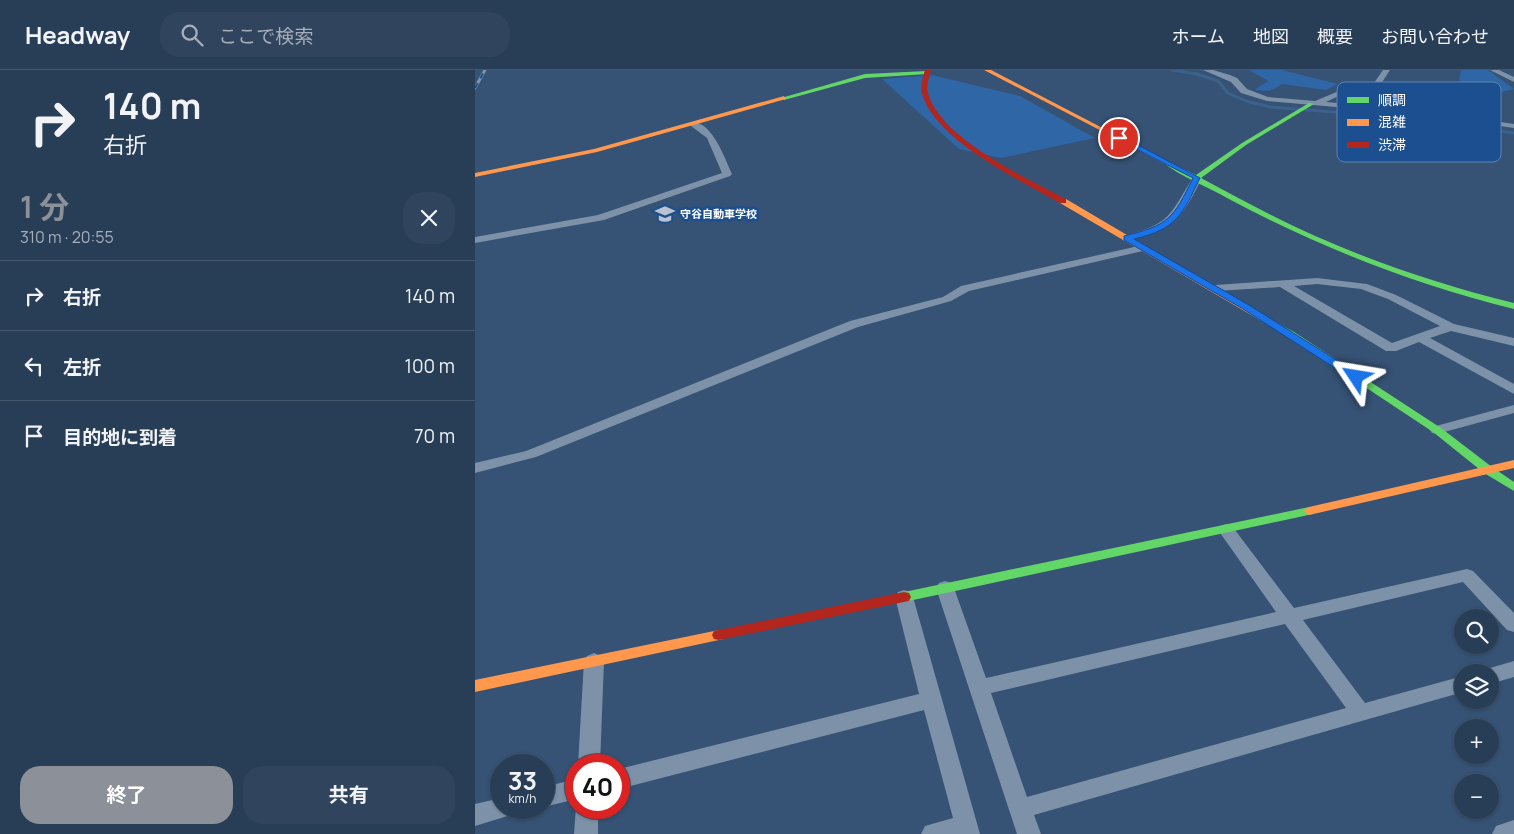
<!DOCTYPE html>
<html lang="ja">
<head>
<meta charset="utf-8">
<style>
  :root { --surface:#283e57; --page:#30455d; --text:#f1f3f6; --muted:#a5aeba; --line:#44576d; --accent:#8c9099 }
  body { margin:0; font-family:Manrope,"Noto Sans JP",sans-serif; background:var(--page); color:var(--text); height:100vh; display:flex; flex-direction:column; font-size:19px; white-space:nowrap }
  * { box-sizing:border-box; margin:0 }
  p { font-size:16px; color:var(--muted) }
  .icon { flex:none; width:28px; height:28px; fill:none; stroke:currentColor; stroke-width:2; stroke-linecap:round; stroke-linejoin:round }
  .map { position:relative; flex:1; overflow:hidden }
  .side { display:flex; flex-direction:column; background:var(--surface); width:475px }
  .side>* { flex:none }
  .top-card { background:#283e57; color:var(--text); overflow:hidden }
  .controls { position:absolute; left:979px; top:539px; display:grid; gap:10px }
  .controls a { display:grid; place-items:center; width:45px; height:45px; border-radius:50%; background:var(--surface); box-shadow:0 1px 4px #0004,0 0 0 1px var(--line); font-size:25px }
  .speed { position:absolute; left:15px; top:684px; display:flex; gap:10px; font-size:25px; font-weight:700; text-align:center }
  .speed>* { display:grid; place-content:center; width:65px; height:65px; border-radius:50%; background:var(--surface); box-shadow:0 1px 4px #0004,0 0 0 1px var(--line); line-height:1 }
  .speed small { font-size:12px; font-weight:400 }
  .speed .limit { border:8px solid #d22; background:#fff; color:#111 }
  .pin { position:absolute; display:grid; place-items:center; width:42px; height:42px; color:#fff; margin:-21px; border:2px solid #fff; border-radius:50%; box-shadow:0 1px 5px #0007 }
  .me { position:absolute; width:55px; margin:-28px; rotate:303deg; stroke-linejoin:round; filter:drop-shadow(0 0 4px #0008) }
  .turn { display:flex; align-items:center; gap:18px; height:105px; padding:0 20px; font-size:22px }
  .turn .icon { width:65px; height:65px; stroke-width:2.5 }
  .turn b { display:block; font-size:35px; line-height:42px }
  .round { display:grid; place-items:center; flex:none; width:52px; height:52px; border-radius:20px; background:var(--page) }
  .head { display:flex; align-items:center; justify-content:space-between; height:85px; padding:0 20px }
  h1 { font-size:30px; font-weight:700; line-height:38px; color:var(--accent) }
  .button { display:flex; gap:10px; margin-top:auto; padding:10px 20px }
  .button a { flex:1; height:58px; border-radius:20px; background:var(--accent); color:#fff; font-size:20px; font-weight:700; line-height:58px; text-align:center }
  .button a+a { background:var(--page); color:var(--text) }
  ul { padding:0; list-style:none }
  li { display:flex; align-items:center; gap:15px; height:70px; padding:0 20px; border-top:1px solid var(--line) }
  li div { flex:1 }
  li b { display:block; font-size:19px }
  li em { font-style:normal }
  header { display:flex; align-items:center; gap:30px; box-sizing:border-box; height:70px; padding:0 25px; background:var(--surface); border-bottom:1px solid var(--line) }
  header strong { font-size:24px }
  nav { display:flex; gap:28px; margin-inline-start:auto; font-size:18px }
  .search { width:350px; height:45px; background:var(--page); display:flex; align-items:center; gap:12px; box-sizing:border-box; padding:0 18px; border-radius:20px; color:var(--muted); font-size:19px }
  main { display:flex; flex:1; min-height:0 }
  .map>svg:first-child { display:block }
  .green { fill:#2f66a5 }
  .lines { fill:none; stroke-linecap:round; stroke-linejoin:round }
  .stream { stroke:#3b618d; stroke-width:3 }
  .street { fill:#7d92a8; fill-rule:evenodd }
  .fast { fill:#63d668; fill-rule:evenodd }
  .slow { fill:#ff974d; fill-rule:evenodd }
  .jam { fill:#b3261e; fill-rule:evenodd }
  .rail-casing { stroke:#7e92a7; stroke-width:3 }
  .rail { stroke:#1b4f8f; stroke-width:2; stroke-dasharray:5.5; stroke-linecap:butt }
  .route { fill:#1a73e8; stroke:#114b97 }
  .labels { text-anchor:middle; stroke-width:5; stroke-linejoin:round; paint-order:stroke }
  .far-poi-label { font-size:11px; font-weight:bold; fill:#fff; stroke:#1b4f8f; text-anchor:start }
  .key { fill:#1b4f8f; stroke:#5f84b1; stroke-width:1 }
  .key-label { font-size:14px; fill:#fff }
</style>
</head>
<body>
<header>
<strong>Headway</strong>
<div class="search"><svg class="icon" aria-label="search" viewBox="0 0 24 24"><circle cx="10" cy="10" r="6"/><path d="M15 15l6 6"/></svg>ここで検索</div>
<nav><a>ホーム</a><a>地図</a><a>概要</a><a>お問い合わせ</a></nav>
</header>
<main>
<section class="side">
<div class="top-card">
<div class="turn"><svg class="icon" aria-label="right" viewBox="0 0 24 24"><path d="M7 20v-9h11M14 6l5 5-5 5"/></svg><div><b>140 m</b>右折</div></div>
</div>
<div class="head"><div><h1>1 分</h1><p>310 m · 20:55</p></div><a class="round"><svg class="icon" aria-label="close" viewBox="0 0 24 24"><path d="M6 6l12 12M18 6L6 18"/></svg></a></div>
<ul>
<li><svg class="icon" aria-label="right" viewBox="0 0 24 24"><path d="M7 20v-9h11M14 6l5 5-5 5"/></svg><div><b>右折</b></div><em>140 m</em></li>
<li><svg class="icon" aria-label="left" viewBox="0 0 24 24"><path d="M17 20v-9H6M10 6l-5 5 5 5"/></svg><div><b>左折</b></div><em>100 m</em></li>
<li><svg class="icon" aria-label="arrive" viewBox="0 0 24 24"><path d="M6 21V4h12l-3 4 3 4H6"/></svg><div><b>目的地に到着</b></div><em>70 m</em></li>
</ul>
<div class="button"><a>終了</a><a>共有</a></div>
</section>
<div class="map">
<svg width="1039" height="764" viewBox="0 0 1039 764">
  <rect width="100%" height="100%" fill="#365274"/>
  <!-- green -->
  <g class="green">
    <path d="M774,0H807L863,14L851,20L807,14C797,21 791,23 780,19L793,11Z"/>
    <polygon points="986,0 1013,0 1039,19 1027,22 1000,22 984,10"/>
    <polygon points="457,5 545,26 620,68 526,88 484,79 407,9"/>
  </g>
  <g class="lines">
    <!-- stream -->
    <polyline class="stream" points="697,0 722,4 743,11 753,23 771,31 795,37 947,49 1039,63"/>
    <!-- street -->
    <g class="street">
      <polygon points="728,0 738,0 755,5 762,8 772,19 793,27 840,31 864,21 875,14 899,13 908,0 915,0 904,17 880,18 851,32 941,40 1039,54 1039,58 941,44 792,31 766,23 756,12"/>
      <polygon points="1015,0 1024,0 1039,7 1039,12"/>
      <path d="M216,52C237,50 250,89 257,104L255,106L129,150L0,173V167L123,145L247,103L232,68L216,56Z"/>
      <path d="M722,105L727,108C706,150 698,160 652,171L648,170L647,168L648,166C697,154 694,145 719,106Z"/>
      <polygon points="668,175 673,178 672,180 494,221 476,231 383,257 61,387 0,403 0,393 51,381 375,251 468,227 486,216"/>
      <path d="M842,208L892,214L921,225L979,254L1039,268V276L976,261L955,268L1039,314V324L944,272L921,281H911L805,217L741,221L735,218L741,215ZM842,214L886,219L913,229L965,256L917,273L819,216Z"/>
      <polygon points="1039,335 1039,343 962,364 957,363 955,360 957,357"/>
      <path d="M751,454L757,456L819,538L992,499L998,501L1039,543V562L1032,560L988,512L828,550L890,633L988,606V622L559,745L566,764H542L461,518L464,513L470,511L476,513L479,518L511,608L801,542L743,460L745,456ZM810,554L871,638L552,727L516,623Z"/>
      <polygon points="429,520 435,522 438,527 505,764 446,764 450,756 478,748 449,640 144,719 144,699 444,624 420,527 423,522"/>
      <polygon points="119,583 126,586 129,591 125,695 103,695 109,591 112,586"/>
      <polygon points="1039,591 1039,607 1015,614 1015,602 1007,602 1008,600"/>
      <polygon points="101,709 101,729 69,737 69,717"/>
      <polygon points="26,728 26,738 39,738 36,745 0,756 0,734"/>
      <polygon points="101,737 123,738 123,764 99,764"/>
      <polygon points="1039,750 1039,764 1017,764 1021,756"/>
    </g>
    <!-- fast -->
    <g class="fast">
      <polygon points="451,1 453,4 390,8 309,30 306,28 390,4"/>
      <path d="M834,33L839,34L771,75L726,108C763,128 800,148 838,165C903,194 970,216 1039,233V239C938,214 844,177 752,128C735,118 703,105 689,93L694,92L721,105L767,73Z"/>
      <polygon points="786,244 819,262 966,358 1017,397 1039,412 1039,421 1009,403 958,362 813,266 783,249 781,247"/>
      <polygon points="834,437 840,441 838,444 429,532 424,531 422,527 424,523 429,522"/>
    </g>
    <!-- slow -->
    <g class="slow">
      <polygon points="509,0 516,0 695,93 690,94"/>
      <polygon points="309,26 311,29 122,82 0,107 0,103 119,79"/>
      <polygon points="585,129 591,129 791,247 786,250 783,249 585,133"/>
      <polygon points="1039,390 1039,398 834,445 828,441 834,437"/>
      <polygon points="244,560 249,561 251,565 249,569 244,570 0,622 0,610"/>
    </g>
    <!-- jam -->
    <g class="jam">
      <path d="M450,0H456C454,7 451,15 453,23C465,68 551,108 591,129V133H585C545,110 459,70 447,23C445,15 448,7 450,0Z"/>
      <polygon points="429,522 434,523 436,527 434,531 244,570 239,569 237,565 239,561 244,560"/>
    </g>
    <defs>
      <polyline id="rail" points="0,18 10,0"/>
    </defs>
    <!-- rail casing -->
    <use href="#rail" class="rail-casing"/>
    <!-- rail -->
    <use href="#rail" class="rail"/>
  </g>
  <!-- route -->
  <path class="route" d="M642,66H646L725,108C707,145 702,159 659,169L774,235L885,305V309H877L768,239L649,170V166C694,155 698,149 718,108L642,69Z"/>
  <!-- icons -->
  <defs>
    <symbol id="school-bare" viewBox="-9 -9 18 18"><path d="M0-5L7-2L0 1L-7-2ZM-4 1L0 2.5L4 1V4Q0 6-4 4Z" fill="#b9c2ce" stroke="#1b4f8f" stroke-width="2.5" paint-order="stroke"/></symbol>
  </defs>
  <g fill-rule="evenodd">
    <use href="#school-bare" x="176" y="130" width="28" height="28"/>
  </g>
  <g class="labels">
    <!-- far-poi labels -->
    <g class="far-poi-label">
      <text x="205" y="148">守谷自動車学校</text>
    </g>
  </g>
  <!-- legend -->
  <rect x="862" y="12" width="164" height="80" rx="8" class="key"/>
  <rect x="872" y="27" width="22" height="6" fill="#63d668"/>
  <rect x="872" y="49" width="22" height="7" fill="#ff974d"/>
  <rect x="872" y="72" width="22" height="6" fill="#b3261e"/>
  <g class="key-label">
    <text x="903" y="35">順調</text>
    <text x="903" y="57">混雑</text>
    <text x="903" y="80">渋滞</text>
  </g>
</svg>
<div class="controls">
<a><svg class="icon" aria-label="search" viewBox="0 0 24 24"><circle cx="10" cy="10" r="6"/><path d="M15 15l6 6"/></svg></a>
<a><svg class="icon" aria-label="layers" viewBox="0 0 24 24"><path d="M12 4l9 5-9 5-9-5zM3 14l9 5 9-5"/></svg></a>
<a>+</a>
<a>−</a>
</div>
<div class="speed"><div>33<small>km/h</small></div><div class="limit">40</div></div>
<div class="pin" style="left:644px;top:68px;background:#d93025"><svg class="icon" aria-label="arrive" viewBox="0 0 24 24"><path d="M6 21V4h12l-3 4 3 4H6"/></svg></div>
<svg class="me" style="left:881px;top:307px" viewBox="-20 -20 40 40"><path d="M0-17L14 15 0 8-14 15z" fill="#1a73e8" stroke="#fff" stroke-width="4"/></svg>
</div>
</main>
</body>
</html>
